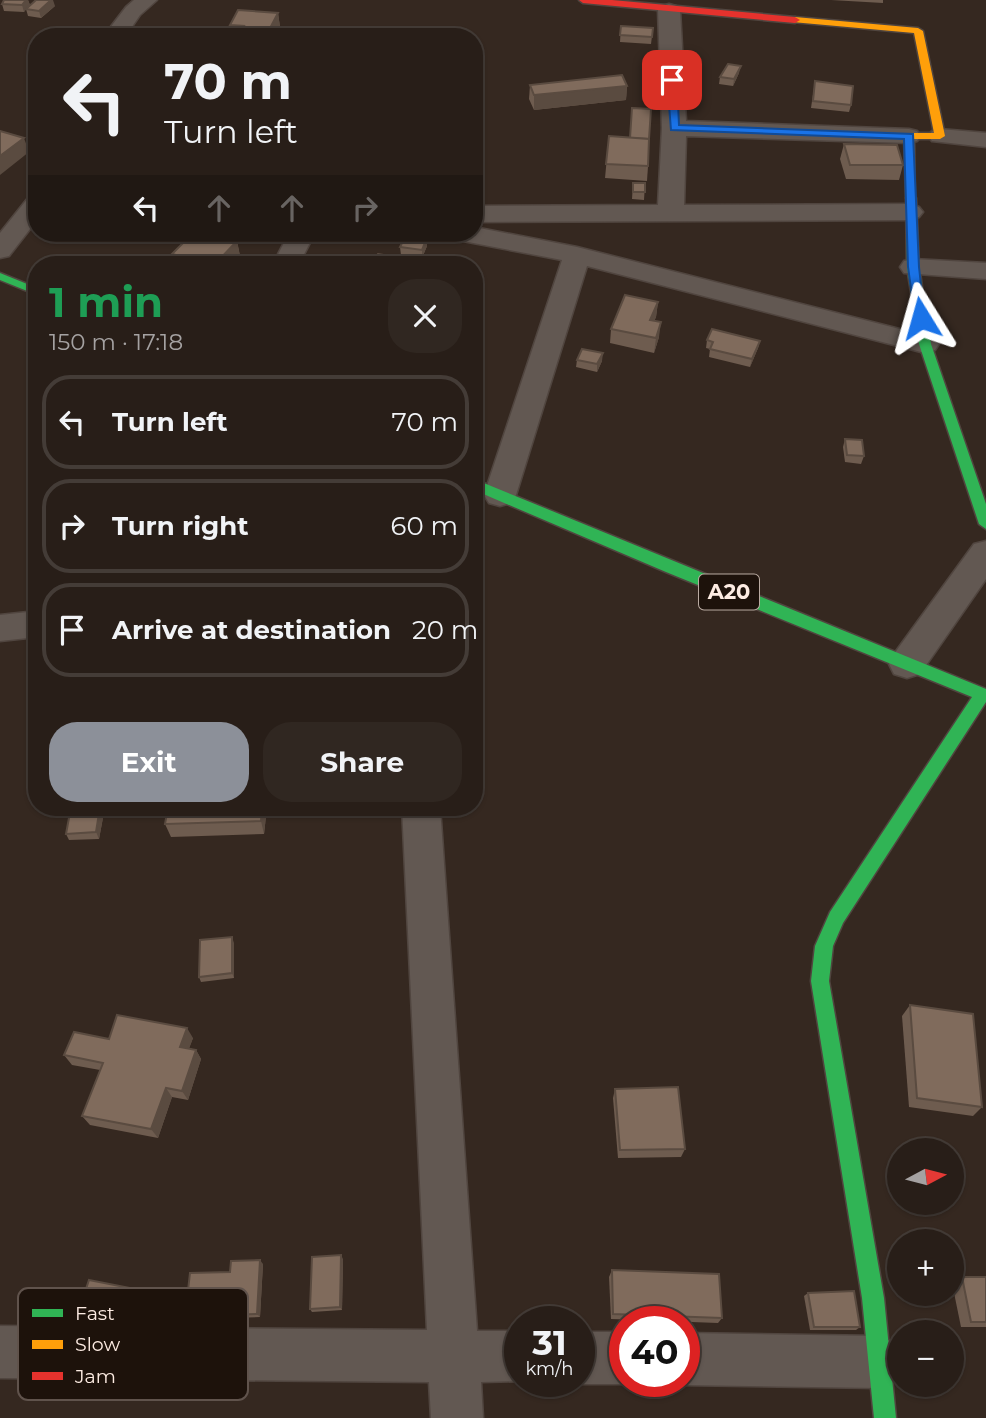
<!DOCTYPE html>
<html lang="en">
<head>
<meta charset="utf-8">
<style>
  :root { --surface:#281e18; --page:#302721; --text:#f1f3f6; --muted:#a5a2a2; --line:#443c37; --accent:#8c9099 }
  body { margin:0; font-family:Montserrat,sans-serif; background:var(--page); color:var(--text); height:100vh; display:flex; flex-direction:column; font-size:26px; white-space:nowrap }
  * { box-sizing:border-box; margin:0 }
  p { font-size:23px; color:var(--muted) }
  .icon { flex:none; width:38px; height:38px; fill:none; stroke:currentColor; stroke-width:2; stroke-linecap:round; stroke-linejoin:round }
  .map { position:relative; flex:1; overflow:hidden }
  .sheet { position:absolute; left:28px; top:256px; width:455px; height:560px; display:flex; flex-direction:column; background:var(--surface); border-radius:28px; box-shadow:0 2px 5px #0004,0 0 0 2px var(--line) }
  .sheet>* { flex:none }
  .guide { position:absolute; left:28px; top:28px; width:455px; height:214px; border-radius:28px; box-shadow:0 2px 5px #0004,0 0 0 2px var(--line); background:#281e18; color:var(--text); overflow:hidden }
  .needle { width:46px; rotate:83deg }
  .controls { position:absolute; left:887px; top:1138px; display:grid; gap:14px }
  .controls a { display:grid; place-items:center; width:77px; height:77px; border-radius:50%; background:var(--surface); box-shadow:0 2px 5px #0004,0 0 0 2px var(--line); font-size:35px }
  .speed { position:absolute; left:504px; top:1306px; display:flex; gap:14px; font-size:35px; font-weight:700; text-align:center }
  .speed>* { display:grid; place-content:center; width:91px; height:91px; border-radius:50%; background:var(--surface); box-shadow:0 2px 5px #0004,0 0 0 2px var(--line); line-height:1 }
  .speed small { font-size:18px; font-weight:400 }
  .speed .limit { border:10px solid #d22; background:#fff; color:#111 }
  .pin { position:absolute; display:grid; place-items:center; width:60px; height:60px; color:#fff; margin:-30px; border-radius:14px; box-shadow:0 4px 10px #0006 }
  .me { position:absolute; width:77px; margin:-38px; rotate:352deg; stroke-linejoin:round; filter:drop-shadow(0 0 5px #0008) }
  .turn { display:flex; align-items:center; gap:24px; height:147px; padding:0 21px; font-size:32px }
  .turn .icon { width:91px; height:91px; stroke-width:2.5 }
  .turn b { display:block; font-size:49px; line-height:60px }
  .lanes { display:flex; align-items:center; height:66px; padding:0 21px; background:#0003; justify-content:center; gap:35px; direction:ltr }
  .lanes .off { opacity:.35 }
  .round { display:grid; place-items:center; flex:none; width:74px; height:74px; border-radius:28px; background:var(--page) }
  .summary { display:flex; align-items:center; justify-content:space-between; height:119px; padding:0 21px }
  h1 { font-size:42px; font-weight:700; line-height:52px; color:#1e9e55 }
  .action { display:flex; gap:14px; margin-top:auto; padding:14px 21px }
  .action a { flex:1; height:80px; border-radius:28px; background:var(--accent); color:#fff; font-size:28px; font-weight:700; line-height:80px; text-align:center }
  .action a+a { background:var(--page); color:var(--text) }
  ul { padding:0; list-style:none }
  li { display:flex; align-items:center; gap:21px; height:94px; margin:0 14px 10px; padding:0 7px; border:4px solid var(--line); border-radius:28px }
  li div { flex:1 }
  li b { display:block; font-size:26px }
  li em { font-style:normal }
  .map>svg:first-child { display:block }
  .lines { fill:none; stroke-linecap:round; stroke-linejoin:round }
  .street-casing { stroke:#50453f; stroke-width:3 }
  .fast-casing { stroke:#50453f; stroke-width:3 }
  .slow-casing { stroke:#50453f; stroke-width:3 }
  .jam-casing { stroke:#50453f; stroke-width:3 }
  .street { fill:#625852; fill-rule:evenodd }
  .fast { fill:#30b455; fill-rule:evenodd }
  .slow { fill:#ff9f0a; fill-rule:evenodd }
  .jam { fill:#e5322d; fill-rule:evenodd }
  .wall { fill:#6e5c4f }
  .shaded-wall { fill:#5a4b40 }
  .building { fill:#806b5c; stroke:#5a4b40; stroke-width:2 }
  .route { fill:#1a73e8; stroke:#114b97; stroke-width:2 }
  .labels { text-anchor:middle; stroke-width:7; stroke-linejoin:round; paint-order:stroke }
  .shield { fill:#1d120b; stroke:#baaba2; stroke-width:2 }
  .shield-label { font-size:21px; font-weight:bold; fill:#fdece3 }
  .key { fill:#1d120b; stroke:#60534c; stroke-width:2 }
  .key-label { font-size:19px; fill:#fdece3 }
</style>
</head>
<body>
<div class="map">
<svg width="986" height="1418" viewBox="0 0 986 1418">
  <rect width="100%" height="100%" fill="#352820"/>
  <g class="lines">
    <defs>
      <g id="street">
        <polygon points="134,0 157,0 140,15 125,37 103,37 126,7"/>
        <polygon points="669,4 676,6 680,10 686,121 909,129 917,131 921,136 917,141 909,143 686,136 684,205 910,204 919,207 923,212 919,217 910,220 474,222 474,206 658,205 662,128 658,10 662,6"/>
        <polygon points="940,129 986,133 986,147 932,141 928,136 932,131"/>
        <polygon points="37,195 37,220 9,256 0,258 0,233 28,198"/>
        <polygon points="474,227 577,247 935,338 939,344 935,350 925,353 587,266 516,495 511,503 500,506 489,503 484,495 562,260 463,241 454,239 450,233 474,233"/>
        <polygon points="289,233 315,233 299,264 273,264"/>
        <polygon points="913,259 986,263 986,279 904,273 900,267 904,261"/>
        <polygon points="986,541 986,579 920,674 907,678 894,674 889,664 894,654 974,544"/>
        <polygon points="37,611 37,637 0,641 0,615"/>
        <polygon points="402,807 440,807 477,1331 520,1331 520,1381 525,1381 481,1382 483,1418 431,1418 429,1382 0,1378 0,1326 427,1330"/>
        <polygon points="579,1332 625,1332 625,1381 632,1381 625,1384 579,1384 572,1381 579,1381"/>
        <polygon points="684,1333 879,1336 897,1344 900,1350 897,1380 879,1388 684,1385 675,1381 684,1381"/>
      </g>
      <g id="fast">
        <polygon points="911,195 916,198 919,267 931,344 986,504 986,529 979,524 919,344 907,267 906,198"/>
        <polygon points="0,273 37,288 37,295 0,280"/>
        <polygon points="474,479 986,689 986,702 843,923 833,946 829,981 884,1298 896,1418 874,1418 862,1298 811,981 815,946 830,912 972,697 666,572 474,490"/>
      </g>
      <polygon id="slow" points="795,17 918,28 923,31 945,136 940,139 914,139 915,200 906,198 904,136 909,133 934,133 914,33 792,22 790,20"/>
      <polygon id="jam" points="579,0 612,0 795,17 800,20 795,23 583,3"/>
    </defs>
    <!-- street casing -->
    <use href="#street" class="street-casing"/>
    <!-- fast casing -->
    <use href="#fast" class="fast-casing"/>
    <!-- slow casing -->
    <use href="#slow" class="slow-casing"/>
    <!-- jam casing -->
    <use href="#jam" class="jam-casing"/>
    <!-- street -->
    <use href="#street" class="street"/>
    <!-- fast -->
    <use href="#fast" class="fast"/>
    <!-- slow -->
    <use href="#slow" class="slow"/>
    <!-- jam -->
    <use href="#jam" class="jam"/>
  </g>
  <!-- wall -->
  <g class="wall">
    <polygon points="4,0 28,0 30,5 28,7 55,6 41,18 28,16 26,9 24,12 4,11 2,4"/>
    <polygon points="831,0 883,0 883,3"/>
    <polygon points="278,13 280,27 275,37 232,37 230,25"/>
    <polygon points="621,26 653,28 651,44 620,42"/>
    <polygon points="739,73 733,86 719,84 720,77"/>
    <polygon points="815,81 851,105 849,112 811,108"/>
    <polygon points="530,85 627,86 626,100 534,110 529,99"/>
    <polygon points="609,136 648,166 647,181 605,178"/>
    <polygon points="844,144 903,165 899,180 846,179 840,159"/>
    <polygon points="633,183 645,183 644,200 632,199"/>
    <polygon points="237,241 240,256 232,264 175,264 172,254"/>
    <polygon points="427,246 422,258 401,255 400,247"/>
    <polygon points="658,302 656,317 654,321 659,337 654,353 610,343 611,329"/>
    <polygon points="707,340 760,341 758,348 750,367 709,357 710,349 706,348"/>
    <polygon points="577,360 602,361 597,372 576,367"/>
    <polygon points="845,439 864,456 861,464 845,462 843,447"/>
    <polygon points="71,807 105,807 99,839 69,840 66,834"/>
    <polygon points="267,807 264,834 171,837 165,824"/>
    <polygon points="234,943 234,978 201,982 199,977"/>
    <polygon points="910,1005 982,1107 973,1116 909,1107 902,1016"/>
    <polygon points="193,1038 189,1048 196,1050 201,1059 188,1100 172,1097 158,1138 90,1125 82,1116 100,1070 72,1065 64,1055 109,1039"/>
    <polygon points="615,1089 685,1149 681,1157 618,1158 613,1098"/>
    <polygon points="343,1259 342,1310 312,1312 310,1309"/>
    <polygon points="263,1264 260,1317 231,1318 228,1315 228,1309 189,1311 186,1308 230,1272"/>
    <polygon points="612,1270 722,1318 718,1323 611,1319 609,1277"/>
    <polygon points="962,1277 986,1277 986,1327 961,1327 952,1283"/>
    <polygon points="138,1292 127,1331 81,1322 76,1319"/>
    <polygon points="808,1293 860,1327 856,1330 810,1330 804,1296"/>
  </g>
  <!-- shaded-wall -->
  <g class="shaded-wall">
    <polygon points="26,0 28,0 30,5 24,12 22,5"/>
    <polygon points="51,0 53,0 55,6 41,18 39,11"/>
    <polygon points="278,13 280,27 275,37 268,37 268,32"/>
    <polygon points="741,66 739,73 733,86 734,79"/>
    <polygon points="627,86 626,100 534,110 534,95"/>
    <polygon points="24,138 29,152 0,175 0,156"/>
    <polygon points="427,238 427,246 422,258 422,250"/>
    <polygon points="237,241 240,256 232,264 215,264"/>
    <polygon points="658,302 656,317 648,335 650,320"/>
    <polygon points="661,322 659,337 654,353 656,338"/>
    <polygon points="760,341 758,348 750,367 752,359"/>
    <polygon points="603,353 602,361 597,372 597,364"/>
    <polygon points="100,807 105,807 99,839 96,832"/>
    <polygon points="262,807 267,807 264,834 261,821"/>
    <polygon points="232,937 234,943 234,978 232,973"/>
    <polygon points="187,1028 193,1038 186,1057 180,1047"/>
    <polygon points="196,1050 201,1059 188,1100 182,1091"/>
    <polygon points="166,1088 172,1097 158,1138 151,1129"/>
    <polygon points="341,1255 343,1259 342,1310 340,1307"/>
    <polygon points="260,1260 263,1264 260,1317 257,1314"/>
    <polygon points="135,1289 138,1292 127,1331 123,1328"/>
  </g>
  <!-- building -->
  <g class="building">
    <polygon points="4,0 26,0 22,5 2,4"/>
    <polygon points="36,0 51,0 39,11 26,9"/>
    <polygon points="238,10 278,13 268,32 242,30 244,26 230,25"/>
    <polygon points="621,26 653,28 652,37 620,35"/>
    <polygon points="728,64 741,66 734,79 720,77"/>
    <polygon points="622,75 627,86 534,95 530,85"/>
    <polygon points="815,81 853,86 851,105 813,101"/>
    <polygon points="632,108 651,109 649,139 630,138"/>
    <polygon points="0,131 24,138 0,156"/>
    <polygon points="609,136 649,139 648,166 606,164"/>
    <polygon points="844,144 897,145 903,165 850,165"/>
    <rect x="633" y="183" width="12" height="9"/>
    <polygon points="193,233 206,233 237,241 215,264 211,264 172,254"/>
    <polygon points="406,235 427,238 422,250 400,247"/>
    <polygon points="378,254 401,258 398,264 372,264"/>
    <polygon points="625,295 658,302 650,320 661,322 656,338 611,329"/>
    <polygon points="712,329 760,341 752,359 710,349 713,342 707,340"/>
    <polygon points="582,349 603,353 597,364 577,360"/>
    <polygon points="845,439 862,440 864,456 847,455"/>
    <polygon points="71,807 100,807 96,832 66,834"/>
    <polygon points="168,807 262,807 261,821 165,824"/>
    <polygon points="232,937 232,973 199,977 200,940"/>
    <polygon points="910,1005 973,1014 982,1107 917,1098"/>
    <polygon points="117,1015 187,1028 180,1047 196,1050 182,1091 166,1088 151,1129 82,1116 103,1063 64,1055 74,1032 109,1039"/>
    <polygon points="678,1087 685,1149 620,1150 615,1089"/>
    <polygon points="341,1255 340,1307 310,1309 312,1257"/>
    <polygon points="260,1260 257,1314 228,1315 228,1306 186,1308 190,1273 230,1272 231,1261"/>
    <polygon points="612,1270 719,1274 722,1318 613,1314"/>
    <polygon points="962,1277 986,1277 986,1322 971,1322"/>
    <polygon points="89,1280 135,1289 123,1328 76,1319"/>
    <polygon points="854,1291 860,1327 814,1327 808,1293"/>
  </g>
  <!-- route -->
  <polygon class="route" points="672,78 677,80 679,125 913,134 919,267 925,321 917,321 915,318 908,267 904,139 671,130 667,80"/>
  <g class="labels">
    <!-- shield labels -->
    <rect class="shield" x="699" y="574.5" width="60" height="35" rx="5"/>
    <g class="shield-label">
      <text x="729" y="599">A20</text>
    </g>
  </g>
  <!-- legend -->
  <rect x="18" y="1288" width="230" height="112" rx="10" class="key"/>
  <rect x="32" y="1309" width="31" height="8" fill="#30b455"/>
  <rect x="32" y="1340" width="31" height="9" fill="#ff9f0a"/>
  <rect x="32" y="1372" width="31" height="8" fill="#e5322d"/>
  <g class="key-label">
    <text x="75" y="1320">Fast</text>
    <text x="75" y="1351">Slow</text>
    <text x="75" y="1383">Jam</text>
  </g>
</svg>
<div class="controls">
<a><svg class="needle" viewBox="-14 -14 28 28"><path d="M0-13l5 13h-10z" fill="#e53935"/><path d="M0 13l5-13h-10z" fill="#a5a2a2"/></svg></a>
<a>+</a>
<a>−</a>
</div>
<div class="speed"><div>31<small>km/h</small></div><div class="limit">40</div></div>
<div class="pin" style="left:672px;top:80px;background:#d93025"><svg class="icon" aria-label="arrive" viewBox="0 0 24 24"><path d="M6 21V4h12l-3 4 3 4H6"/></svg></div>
<svg class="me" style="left:921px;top:318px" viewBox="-20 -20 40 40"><path d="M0-17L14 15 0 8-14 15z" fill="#1a73e8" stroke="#fff" stroke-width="4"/></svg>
<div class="guide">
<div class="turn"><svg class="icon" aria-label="left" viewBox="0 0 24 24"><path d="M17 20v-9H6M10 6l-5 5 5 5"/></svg><div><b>70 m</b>Turn left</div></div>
<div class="lanes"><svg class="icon" aria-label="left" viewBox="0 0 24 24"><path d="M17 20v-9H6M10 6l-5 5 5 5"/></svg><svg class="icon off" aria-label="ahead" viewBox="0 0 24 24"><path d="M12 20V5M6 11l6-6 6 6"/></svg><svg class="icon off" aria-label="ahead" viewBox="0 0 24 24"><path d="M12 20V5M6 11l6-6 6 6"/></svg><svg class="icon off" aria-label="right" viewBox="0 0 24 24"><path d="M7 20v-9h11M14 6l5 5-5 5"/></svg></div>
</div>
<section class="sheet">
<div class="summary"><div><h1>1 min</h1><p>150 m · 17:18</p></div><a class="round"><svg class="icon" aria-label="close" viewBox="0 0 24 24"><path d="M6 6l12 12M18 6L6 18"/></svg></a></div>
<ul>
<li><svg class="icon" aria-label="left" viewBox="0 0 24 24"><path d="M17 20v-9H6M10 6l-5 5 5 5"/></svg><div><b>Turn left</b></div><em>70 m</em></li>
<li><svg class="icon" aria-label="right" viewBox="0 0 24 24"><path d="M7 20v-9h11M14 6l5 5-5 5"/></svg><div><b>Turn right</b></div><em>60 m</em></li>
<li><svg class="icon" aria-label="arrive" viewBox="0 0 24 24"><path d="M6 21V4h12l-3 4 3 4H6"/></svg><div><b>Arrive at destination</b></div><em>20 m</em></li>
</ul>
<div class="action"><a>Exit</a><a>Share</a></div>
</section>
</div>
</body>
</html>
